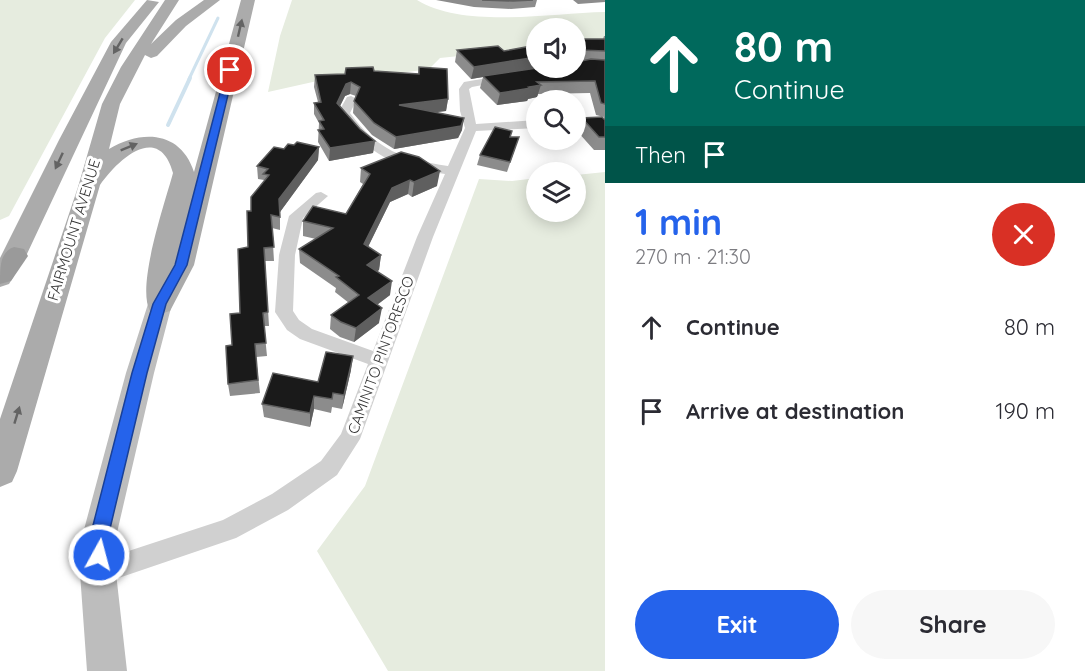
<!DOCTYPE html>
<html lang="en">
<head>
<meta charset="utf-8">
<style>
  :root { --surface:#fff; --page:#f7f7f7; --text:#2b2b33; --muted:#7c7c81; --accent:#2563eb }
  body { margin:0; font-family:Quicksand,sans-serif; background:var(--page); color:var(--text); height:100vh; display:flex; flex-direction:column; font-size:22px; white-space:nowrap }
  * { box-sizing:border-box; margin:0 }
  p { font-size:20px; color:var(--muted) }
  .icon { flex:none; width:33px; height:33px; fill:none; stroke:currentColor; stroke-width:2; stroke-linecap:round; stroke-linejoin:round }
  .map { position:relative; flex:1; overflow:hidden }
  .panel { display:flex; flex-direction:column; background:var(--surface); width:480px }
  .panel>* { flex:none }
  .guide { background:#00695c; color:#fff; overflow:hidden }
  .controls { position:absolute; left:526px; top:18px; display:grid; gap:12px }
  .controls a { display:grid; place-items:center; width:60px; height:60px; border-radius:50%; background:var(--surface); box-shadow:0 3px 15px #0003; font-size:30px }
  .pin { position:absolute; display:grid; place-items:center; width:51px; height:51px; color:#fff; margin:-26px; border:3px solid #fff; border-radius:50%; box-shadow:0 2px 6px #0007 }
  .me { position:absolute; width:66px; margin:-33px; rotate:7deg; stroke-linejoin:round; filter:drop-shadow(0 0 4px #0008) }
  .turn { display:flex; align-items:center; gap:21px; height:126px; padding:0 30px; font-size:27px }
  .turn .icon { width:78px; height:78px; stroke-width:2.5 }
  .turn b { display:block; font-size:42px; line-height:51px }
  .then { display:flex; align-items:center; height:57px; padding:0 30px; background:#0003; gap:12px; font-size:22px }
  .round { display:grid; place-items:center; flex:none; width:63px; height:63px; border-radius:32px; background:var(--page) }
  .head { display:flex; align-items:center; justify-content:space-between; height:102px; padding:0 30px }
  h1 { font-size:36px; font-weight:700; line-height:45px; color:var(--accent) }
  .primary-button { display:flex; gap:12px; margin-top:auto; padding:12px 30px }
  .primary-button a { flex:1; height:69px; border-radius:36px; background:var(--accent); color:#fff; font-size:24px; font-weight:700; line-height:69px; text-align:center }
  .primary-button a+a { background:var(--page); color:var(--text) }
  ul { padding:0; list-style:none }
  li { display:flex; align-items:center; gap:18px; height:84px; padding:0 30px }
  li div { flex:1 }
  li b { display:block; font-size:22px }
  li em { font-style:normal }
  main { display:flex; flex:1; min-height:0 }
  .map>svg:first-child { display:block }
  .green { fill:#e6ecdf }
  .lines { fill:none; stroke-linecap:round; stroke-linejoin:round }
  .stream-far1 { stroke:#cfe2ee; stroke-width:3 }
  .stream { stroke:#cfe2ee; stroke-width:4 }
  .street { fill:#d0d0d0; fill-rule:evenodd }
  .secondary { fill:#bdbdbd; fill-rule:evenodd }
  .primary { fill:#ababab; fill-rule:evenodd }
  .highway { fill:#9a9a9a; fill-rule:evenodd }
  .wall { fill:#8c8c8c }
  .shaded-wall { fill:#5f5f5f }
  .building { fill:#1a1a1a; stroke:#5f5f5f; stroke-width:1.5 }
  .oneway { fill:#636363 }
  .route { fill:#2563eb; stroke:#184099; stroke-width:1.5 }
  .labels { text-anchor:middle; stroke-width:6; stroke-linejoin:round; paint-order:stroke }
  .street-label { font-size:15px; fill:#333; stroke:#fff }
</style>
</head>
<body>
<main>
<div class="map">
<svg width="605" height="671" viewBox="0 0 605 671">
  <rect width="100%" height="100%" fill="#fff"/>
  <!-- green -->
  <g class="green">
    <polygon points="0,0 135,0 105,38 9,216 0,220"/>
    <path d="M292,0H417C465,29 549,13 605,12V42L576,45V28H537V48L440,58L429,69L394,74L362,71L268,92L280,36Z"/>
    <polygon points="605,172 605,671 388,671 317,551 365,486 479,179 512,181 537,178 537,212 576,212 576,175"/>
  </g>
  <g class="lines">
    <!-- stream-far1 -->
    <polyline class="stream-far1" points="189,79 218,18"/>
    <!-- stream -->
    <polyline class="stream" points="168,125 190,78"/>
    <!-- street -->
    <g class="street">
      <path d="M505,75L509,76V80L472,87L469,89L476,124L537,120V128L476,131L433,237L360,439L337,475L288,510L236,538L98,585L89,582L86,573L89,564L223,520L272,494L321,461L341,434L368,364L300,339L287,330L275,312L279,255L289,216L316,193L321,192L328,196L303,218L295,255L293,311L299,320L312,329L373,351L417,237L445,174C394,166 368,156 338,113L347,97L351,96L357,99L350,113C378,151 403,159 448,166L465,128L460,111L459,89L464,82Z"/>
      <polygon points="576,117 605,118 605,126 576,125"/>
    </g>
    <!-- secondary -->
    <polygon class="secondary" points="160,295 169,298 172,304 154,373 116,537 116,573 127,671 87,671 80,573 82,537 126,373 148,304 151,298"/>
    <!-- primary -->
    <g class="primary">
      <polygon points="147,0 159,2 126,43 26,256 9,284 0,287 0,258 59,140 111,42"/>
      <path d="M165,0H179L151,44L176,20L204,0H220L186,26L157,56L151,58L145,55L120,104L109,149C142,129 181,131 194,172L241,0H255L194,265L170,311L160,314L150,311C136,286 165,203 173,173C159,122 118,159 100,185L17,471L12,482L0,487V419L78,187L102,104L121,67Z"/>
    </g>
    <!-- highway -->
    <path class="highway" d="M14,247L24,249L28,256L11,281L0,284C0,266 0,252 14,247Z"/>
  </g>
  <!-- wall -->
  <g class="wall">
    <polygon points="436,0 537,0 535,7 511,9 474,7"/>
    <polygon points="573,0 605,0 605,2 578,4"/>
    <polygon points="604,36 605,36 605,150 594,150 577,131 582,118 604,119 604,117 596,115 590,93 538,94 537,97 528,99 527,101 497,105 480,88 483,77 471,79 455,62 457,50 504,51 537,68 576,68 576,39 603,39"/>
    <polygon points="419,67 448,99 446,111 435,112 462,130 458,138 394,149 372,135 353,113 354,101 356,96 350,94 345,96 340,106 360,129 375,141 373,153 329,161 318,142 319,123 314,114 314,103 318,102 314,87 315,75 345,74 374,71 418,74"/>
    <polygon points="510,137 516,146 507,172 477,165 480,155"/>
    <polygon points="294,145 319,147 318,160 280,212 280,230 272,228 274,261 265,261 269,326 264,326 267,356 256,357 260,393 230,396 228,384 232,345 240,313 248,247 264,180 258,179 257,166 284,149"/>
    <polygon points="361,168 437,186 412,197 408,194 390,202 368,247 381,255 379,270 377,271 390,295 377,305 379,323 354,342 340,337 330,329 331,315 349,303 335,292 336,288 300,263 299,249 316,239 303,236 303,221 346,214 363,184 360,182"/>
    <polygon points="351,370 342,409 332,407 331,413 314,409 310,427 264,417 262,404"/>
  </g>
  <!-- shaded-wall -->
  <g class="shaded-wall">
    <polygon points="537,57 537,68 483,76 483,77 471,79 474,67"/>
    <polygon points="351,82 350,94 345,96 336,114 337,103 346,84"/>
    <polygon points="541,85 537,97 528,99 527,101 497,105 500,93 529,87"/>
    <polygon points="448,99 446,111 397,117 399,105"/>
    <polygon points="464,118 462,130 458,138 394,149 396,137"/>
    <polygon points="375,141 373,153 329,161 330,148"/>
    <polygon points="319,147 318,160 280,212 279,199"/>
    <polygon points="440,171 437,186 412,197 414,182"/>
    <polygon points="410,180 408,194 390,202 362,259 364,244 392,188"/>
    <polygon points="381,255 379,270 366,280 367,265"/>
    <polygon points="392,281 390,295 366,313 368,298"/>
    <polygon points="382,308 379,323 354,342 356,328"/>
    <polygon points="353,356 351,370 342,409 344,395"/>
    <polygon points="314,396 314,409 310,427 310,413"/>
  </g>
  <!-- building -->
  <g class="building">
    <polygon points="482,0 533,0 513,1"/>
    <polygon points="576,39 605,39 605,51 580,50 578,54 576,54"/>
    <polygon points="537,45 537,57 474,67 457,50 498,46 504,51"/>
    <polygon points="591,59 605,60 605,104 601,103 595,81 537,82 541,85 529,87 531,88 500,93 483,76 537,68 576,68 576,62"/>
    <polygon points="373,67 374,71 419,74 419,67 447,69 448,99 399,105 464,118 461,126 396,137 374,123 354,101 360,87 351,82 346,84 337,103 360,129 375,141 330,148 318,130 324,129 319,121 324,120 314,103 321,102 315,75 345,74 346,68"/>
    <polygon points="602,117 605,120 605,137 599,137 582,118"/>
    <polygon points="495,127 512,131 510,137 519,137 510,162 480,155"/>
    <polygon points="297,142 319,147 279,199 280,217 271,215 274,247 264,248 268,312 263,313 266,343 255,344 258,380 228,384 226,348 226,346 232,345 230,314 240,313 238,249 248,247 247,211 251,211 251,197 269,175 263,174 268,169 257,166 274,147 284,149 288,144 294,145"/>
    <polygon points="401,152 419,157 440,171 414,182 410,180 392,188 364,244 381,255 367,265 392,281 368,298 382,308 356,328 341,322 331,315 359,295 336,277 339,276 299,249 333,228 303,221 313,206 346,214 370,174 361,168"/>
    <polygon points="326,352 353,356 344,395 333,393 332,399 314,396 310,413 262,404 273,373 318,382"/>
  </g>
  <!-- one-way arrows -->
  <defs><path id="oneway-solid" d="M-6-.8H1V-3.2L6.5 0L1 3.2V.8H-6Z" transform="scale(1.5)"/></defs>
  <g class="oneway">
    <use href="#oneway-solid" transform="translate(240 28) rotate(-77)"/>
    <use href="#oneway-solid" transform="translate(118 46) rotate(121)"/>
    <use href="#oneway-solid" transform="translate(129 147) rotate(-22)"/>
    <use href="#oneway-solid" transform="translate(59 161) rotate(115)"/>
    <use href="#oneway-solid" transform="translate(17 415) rotate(-73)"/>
  </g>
  <!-- route -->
  <polygon class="route" points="230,68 234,70 187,265 166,304 147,373 108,537 105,561 99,564 92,561 89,555 90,537 132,373 153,304 175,265 226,70"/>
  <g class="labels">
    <!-- street labels -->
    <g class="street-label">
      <text transform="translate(74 230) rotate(-73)" y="5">FAIRMOUNT AVENUE</text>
      <text transform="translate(381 355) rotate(-70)" y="5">CAMINITO PINTORESCO</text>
    </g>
  </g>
</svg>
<div class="controls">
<a><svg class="icon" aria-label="sound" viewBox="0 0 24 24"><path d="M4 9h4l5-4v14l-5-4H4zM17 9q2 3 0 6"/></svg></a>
<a><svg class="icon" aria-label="search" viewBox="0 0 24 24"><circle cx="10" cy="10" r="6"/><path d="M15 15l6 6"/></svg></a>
<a><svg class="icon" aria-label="layers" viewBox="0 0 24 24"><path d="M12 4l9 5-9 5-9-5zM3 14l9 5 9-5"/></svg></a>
</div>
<div class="pin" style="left:230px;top:70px;background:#d93025"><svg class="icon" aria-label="arrive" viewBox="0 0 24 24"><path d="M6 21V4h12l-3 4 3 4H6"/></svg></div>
<svg class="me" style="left:99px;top:555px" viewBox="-20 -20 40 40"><circle r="17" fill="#2563eb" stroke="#fff" stroke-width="3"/><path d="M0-11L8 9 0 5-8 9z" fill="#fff"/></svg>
</div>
<section class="panel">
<div class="guide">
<div class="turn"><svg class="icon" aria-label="ahead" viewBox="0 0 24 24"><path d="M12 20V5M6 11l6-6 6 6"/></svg><div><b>80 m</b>Continue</div></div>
<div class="then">Then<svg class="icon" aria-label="arrive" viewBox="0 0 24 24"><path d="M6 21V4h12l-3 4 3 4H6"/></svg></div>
</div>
<div class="head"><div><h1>1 min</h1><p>270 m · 21:30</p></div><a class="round" style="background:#d93025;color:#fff"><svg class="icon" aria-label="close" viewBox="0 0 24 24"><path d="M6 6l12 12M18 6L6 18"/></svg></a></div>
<ul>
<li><svg class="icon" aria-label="ahead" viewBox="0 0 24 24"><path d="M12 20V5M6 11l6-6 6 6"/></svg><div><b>Continue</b></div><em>80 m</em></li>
<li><svg class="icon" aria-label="arrive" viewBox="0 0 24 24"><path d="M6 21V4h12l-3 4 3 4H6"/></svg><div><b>Arrive at destination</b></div><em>190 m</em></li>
</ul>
<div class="primary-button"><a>Exit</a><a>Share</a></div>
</section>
</main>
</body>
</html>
